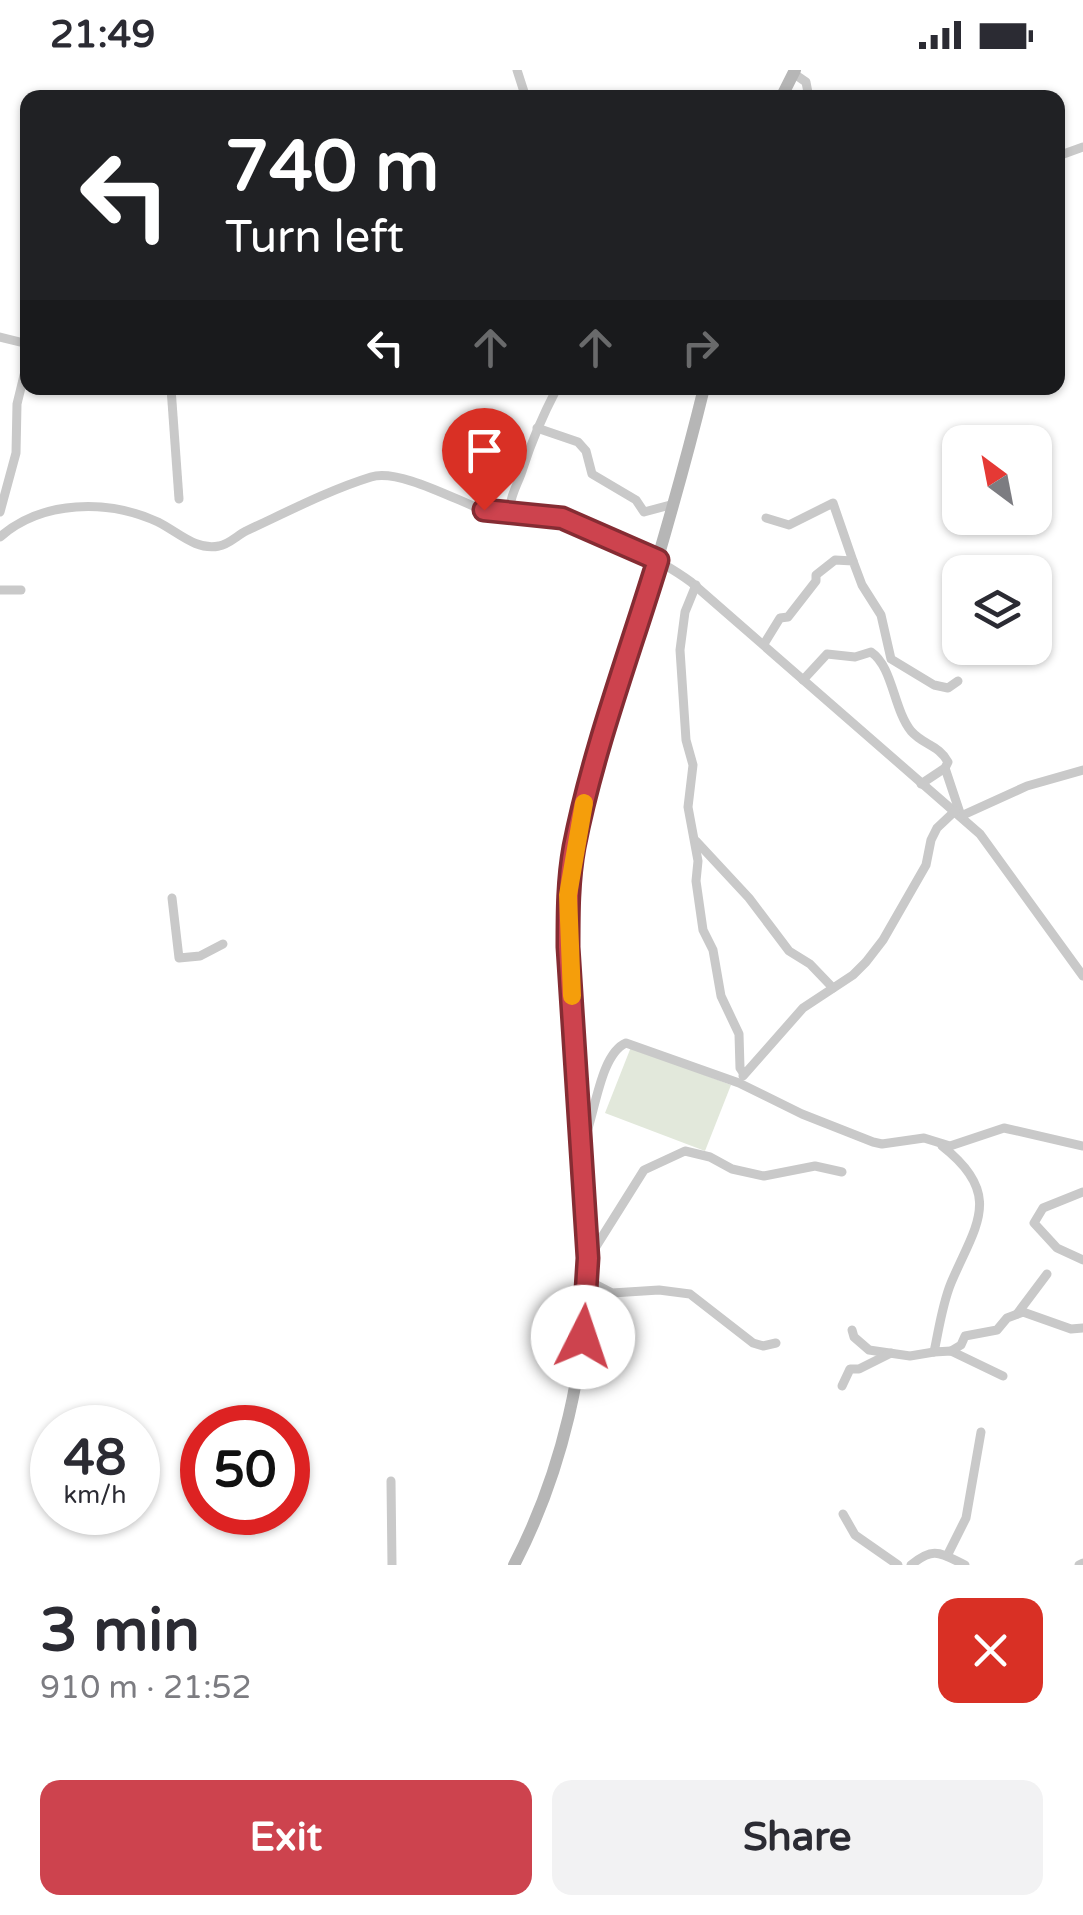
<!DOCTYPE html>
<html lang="en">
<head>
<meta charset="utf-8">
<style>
  :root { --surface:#fff; --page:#f2f2f3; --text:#2b2b33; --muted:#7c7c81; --accent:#cd434e }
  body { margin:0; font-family:"Varela Round",sans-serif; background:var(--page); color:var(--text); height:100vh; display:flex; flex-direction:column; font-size:38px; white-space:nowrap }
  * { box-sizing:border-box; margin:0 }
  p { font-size:32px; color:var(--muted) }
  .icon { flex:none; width:55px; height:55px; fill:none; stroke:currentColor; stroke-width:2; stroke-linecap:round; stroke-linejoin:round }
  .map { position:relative; height:1495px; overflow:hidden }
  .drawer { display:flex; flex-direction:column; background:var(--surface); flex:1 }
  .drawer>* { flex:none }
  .banner { position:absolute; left:20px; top:20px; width:1045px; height:305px; border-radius:20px; box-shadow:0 2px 8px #0004; background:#202124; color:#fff; overflow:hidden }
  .needle { width:65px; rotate:328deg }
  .controls { position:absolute; left:942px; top:355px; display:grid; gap:20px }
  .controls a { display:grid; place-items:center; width:110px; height:110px; border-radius:20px; background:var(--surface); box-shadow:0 2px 8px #0004; font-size:50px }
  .speed { position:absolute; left:30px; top:1335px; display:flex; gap:20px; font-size:50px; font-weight:700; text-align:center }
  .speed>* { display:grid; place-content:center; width:130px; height:130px; border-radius:50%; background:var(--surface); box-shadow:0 2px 8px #0004; line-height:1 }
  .speed small { font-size:25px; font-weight:400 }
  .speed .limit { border:15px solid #d22; background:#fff; color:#111 }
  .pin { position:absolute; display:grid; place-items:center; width:85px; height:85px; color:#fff; margin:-102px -42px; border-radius:50% 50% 50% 0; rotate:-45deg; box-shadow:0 0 10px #0007 }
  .pin .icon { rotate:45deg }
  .me { position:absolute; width:110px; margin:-55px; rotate:4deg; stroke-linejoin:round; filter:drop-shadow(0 0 8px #0008) }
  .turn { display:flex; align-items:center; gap:35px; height:210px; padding:0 40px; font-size:45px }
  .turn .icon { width:130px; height:130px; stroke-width:2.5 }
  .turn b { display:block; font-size:70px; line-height:85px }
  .lanes { display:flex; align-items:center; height:95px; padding:0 40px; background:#0003; justify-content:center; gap:50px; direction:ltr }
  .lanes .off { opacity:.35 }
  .round { display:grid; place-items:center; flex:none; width:105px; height:105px; border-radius:20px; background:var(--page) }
  .summary { display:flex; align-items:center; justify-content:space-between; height:170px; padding:0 40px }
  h1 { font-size:60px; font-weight:700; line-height:75px }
  .primary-button { display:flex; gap:20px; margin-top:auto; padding:20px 40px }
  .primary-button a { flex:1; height:115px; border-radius:20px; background:var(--accent); color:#fff; font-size:40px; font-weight:700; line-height:115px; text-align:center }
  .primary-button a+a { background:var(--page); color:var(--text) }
  .status { display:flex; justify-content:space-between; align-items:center; height:70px; padding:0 50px; background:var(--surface); direction:ltr }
  .status svg { height:28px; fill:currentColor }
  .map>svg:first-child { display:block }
  .green { fill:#e2e8db }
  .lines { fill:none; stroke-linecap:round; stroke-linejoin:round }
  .street { stroke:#c9c9c9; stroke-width:9 }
  .secondary { stroke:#b6b6b6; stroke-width:12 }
  .route-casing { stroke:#852c33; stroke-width:25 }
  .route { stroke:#cd434e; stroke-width:18 }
  .slow { stroke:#f59e0b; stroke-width:18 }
</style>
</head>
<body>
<div class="status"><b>21:49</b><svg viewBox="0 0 49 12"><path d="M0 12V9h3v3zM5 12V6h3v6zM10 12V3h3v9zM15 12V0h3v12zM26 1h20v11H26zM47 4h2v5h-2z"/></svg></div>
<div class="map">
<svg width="1083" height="1495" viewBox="0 0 1083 1495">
  <rect width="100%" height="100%" fill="#fff"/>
  <!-- green -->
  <polygon class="green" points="631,977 731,1015 705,1081 605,1043"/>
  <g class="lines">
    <!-- street -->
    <g class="street">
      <polyline points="517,0 526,28"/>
      <polyline points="793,3 806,12 809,28"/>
      <polyline points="1058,86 1083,77"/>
      <polyline points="0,267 28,274"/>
      <polyline points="171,318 179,429"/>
      <polyline points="537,358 578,372 586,381 592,404 636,430 644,442 674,434"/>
      <polyline points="0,442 16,383 17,334 28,289"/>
      <path d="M515,443L510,436C512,421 519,412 523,398C532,370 543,345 557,318"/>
      <polyline points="766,448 789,455 833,433 853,491"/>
      <path d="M0,467C42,430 108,429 158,452C178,462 196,481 219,476C228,475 238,465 246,461C287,442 329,420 371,407C399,398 459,432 486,441C508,448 532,443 554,447C591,454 661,490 691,512L980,764L1083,906"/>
      <polyline points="696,515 685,542 680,580 686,670 693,695 688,737 698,791 696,811 703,860 713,880 721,926 739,964 740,998 744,1004"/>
      <polyline points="0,520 21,520"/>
      <polyline points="764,574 780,548 788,547 816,511 816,505 835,490 853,491 862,515 881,545 891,589 934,615 948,618 958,611"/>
      <path d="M803,610L827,584L855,587L871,582C893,597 893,638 911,661C923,675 939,675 948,692L945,698L921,714"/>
      <polyline points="945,698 961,746 1027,716 1083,700"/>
      <polyline points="696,771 749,828 789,881 810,894 833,918"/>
      <polyline points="172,828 179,888 200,886 223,874"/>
      <polyline points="743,1006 803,938 853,905 866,892 883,870 926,795 931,770 937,758 955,741"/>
      <path d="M584,1070C595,1045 600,984 626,973L739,1013L802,1044L873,1072L882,1074L924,1068L950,1076L1004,1058L1083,1076"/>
      <path d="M942,1076C1005,1125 975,1156 951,1213C942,1235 939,1259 934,1282L951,1281L1003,1306"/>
      <polyline points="1083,1122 1043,1138 1034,1153 1057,1178 1083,1190"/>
      <polyline points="590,1186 644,1100 685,1081 710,1087 732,1099 764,1106 815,1096 842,1102"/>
      <polyline points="587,1210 612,1223 659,1220 690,1224 753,1273 763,1276 776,1273"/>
      <polyline points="1017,1244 1047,1204"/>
      <polyline points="852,1260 854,1267 869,1280 910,1286 934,1282"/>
      <polyline points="951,1281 961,1275 965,1266 997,1260 1007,1248 1023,1242 1071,1259 1083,1258"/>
      <polyline points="842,1316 850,1299 859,1299 891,1283"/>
      <polyline points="391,1411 392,1495"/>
      <polyline points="843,1444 855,1465 898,1495"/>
      <polyline points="947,1486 966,1448 981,1362"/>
      <path d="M911,1495C934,1476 940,1483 965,1495"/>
      <polyline points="1079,1495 1083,1493"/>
    </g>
    <!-- secondary -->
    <g class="secondary">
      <polyline points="781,28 795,0"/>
      <path d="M514,1495C563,1401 586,1295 588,1190C590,1117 579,1043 574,971C571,913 564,855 571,798C579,733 603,670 622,608C651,512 680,416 704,318"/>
    </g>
  </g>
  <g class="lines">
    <defs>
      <path id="route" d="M484,440L562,448L658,490C629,585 593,680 574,777C568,810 568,843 568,877L588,1188L583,1267"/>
    </defs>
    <!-- route casing -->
    <use href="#route" class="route-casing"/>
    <!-- route -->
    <use href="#route" class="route"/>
    <!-- slow -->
    <polyline class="slow" points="572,926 568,825 584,733"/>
  </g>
</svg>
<div class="controls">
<a><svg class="needle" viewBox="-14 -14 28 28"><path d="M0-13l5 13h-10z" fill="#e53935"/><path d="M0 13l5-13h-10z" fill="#7c7c81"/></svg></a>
<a><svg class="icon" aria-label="layers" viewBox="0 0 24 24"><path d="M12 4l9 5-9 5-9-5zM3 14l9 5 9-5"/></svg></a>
</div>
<div class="speed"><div>48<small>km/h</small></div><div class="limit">50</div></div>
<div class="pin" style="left:484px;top:440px;background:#d93025"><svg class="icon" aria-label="arrive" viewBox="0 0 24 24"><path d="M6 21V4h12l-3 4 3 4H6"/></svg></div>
<svg class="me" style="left:583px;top:1267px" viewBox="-20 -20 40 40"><circle r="19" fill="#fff"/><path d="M0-13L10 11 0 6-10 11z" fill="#cd434e"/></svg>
<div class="banner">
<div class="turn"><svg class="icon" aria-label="left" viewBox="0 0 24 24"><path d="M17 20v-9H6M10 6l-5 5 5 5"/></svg><div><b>740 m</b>Turn left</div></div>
<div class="lanes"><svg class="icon" aria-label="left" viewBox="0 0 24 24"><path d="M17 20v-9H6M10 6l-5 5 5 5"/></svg><svg class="icon off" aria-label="ahead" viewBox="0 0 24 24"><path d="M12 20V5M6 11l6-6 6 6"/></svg><svg class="icon off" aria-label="ahead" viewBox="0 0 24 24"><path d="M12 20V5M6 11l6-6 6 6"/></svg><svg class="icon off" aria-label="right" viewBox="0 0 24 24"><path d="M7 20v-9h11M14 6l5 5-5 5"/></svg></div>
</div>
</div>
<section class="drawer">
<div class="summary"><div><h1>3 min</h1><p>910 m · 21:52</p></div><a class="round" style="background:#d93025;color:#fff"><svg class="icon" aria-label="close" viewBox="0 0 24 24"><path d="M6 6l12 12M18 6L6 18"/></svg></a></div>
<div class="primary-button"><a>Exit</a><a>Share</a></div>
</section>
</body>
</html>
